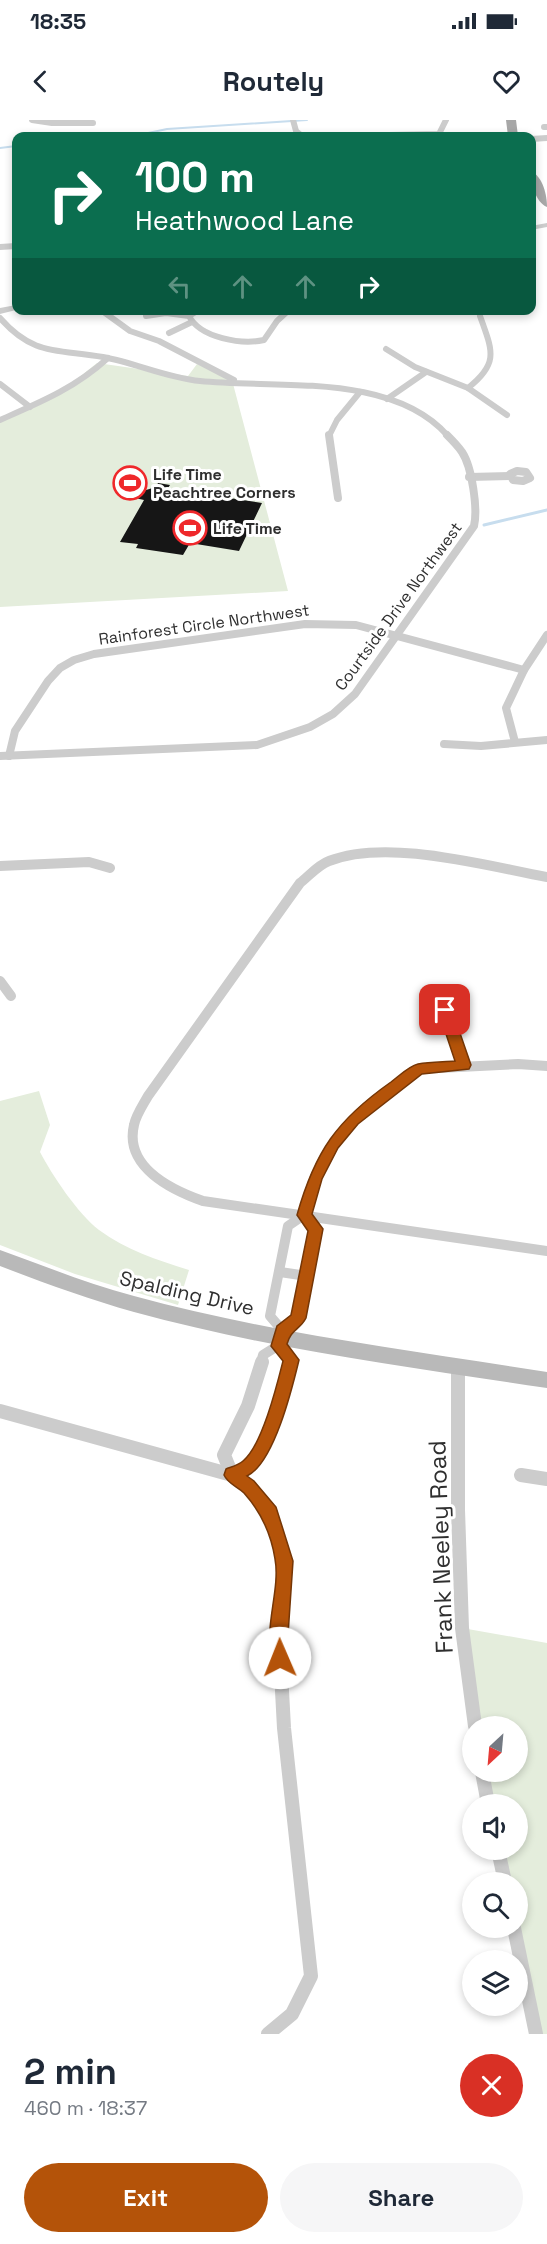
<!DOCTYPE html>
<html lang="en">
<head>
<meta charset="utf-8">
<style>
  :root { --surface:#fff; --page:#f6f6f7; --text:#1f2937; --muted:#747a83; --accent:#b45309 }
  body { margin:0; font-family:"Space Grotesk",sans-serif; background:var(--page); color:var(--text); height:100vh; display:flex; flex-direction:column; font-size:22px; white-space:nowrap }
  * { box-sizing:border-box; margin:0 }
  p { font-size:20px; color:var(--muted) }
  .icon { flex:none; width:33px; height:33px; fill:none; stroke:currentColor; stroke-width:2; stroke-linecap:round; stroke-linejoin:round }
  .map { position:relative; height:1914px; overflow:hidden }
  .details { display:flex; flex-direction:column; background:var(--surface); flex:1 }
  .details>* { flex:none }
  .banner { position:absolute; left:12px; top:12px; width:524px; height:183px; border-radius:12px; box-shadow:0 3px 9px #0003; background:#0b6e4f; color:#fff; overflow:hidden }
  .needle { width:39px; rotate:206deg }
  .controls { position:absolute; left:462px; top:1596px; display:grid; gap:12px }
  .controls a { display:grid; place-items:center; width:66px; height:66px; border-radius:50%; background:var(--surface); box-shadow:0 3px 9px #0003; font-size:30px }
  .pin { position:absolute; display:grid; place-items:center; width:51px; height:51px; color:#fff; margin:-26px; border-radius:12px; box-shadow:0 3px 9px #0006 }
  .me { position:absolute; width:66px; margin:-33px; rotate:359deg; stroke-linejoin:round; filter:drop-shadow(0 0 4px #0008) }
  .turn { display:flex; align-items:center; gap:21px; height:126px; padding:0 24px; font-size:27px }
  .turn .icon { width:78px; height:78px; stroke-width:2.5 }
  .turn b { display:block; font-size:42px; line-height:51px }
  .lanes { display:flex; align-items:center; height:57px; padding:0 24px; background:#0003; justify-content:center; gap:30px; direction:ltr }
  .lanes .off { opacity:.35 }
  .round { display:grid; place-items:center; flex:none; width:63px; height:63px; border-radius:32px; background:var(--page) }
  .head { display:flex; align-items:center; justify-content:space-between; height:102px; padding:0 24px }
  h1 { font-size:36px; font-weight:800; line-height:45px }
  .button { display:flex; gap:12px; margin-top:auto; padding:12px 24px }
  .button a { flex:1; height:69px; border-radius:36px; background:var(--accent); color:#fff; font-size:24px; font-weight:800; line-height:69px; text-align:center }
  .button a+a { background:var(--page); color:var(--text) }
  .status { display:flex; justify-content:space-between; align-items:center; height:42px; padding:0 30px; background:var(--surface); direction:ltr }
  .status svg { height:16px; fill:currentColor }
  header { display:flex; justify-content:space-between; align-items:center; height:78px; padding:0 24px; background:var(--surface); font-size:27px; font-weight:800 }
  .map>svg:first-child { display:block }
  .green { fill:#e4eddc }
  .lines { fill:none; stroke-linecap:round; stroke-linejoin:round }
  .stream-far1 { stroke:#c7ddee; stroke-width:2 }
  .stream { stroke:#c7ddee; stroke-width:3 }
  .building { fill:#161616 }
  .minor-far3 { stroke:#ccc; stroke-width:6 }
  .minor-far2 { stroke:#ccc; stroke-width:8 }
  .minor-far1 { stroke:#ccc; stroke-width:10 }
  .minor { stroke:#ccc; stroke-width:14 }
  .tertiary { fill:#ccc; fill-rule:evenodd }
  .secondary { fill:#b9b9b9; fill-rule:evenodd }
  .primary { fill:#a7a7a7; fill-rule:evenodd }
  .route { fill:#b45309; stroke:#753606; stroke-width:1.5 }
  .labels { text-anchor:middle; stroke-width:6; stroke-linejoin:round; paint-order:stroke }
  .far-poi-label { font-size:16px; font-weight:bold; fill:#2f2f2f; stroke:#fff; text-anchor:start }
  .far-street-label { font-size:16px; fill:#2f2f2f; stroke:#fff }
  .street-label { font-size:20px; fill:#2f2f2f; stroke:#fff }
  .near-street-label { font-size:24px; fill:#2f2f2f; stroke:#fff }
</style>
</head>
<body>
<div class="status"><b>18:35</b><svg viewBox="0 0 49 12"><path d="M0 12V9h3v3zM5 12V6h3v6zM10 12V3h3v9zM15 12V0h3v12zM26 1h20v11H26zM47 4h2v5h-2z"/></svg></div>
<header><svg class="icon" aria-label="back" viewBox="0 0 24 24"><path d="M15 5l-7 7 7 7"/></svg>Routely<svg class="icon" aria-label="heart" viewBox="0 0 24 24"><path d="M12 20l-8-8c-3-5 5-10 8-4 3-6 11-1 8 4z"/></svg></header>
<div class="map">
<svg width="547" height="1914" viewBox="0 0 547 1914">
  <rect width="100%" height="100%" fill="#fff"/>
  <!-- green -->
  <g class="green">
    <polygon points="97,243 188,256 197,244 232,260 288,471 0,487 0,299 57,275"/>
    <path d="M39,971L50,1005L40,1032C52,1055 78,1094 99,1110C126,1130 157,1140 189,1150L178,1185L75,1154L0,1125V981Z"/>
    <polygon points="462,1508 547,1523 547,1914 536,1914 518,1808 518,1762 505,1762 498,1730 518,1730 518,1684 488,1684 482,1652 518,1652 518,1606 475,1606"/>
  </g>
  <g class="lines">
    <!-- stream-far1 -->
    <g class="stream-far1">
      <polyline points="134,16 167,9 307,0"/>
      <polyline points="0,28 16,26"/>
    </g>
    <!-- stream -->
    <polyline class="stream" points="484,405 547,390"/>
  </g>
  <!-- building -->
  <polygon class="building" points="158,363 170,365 168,368 177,370 262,383 239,431 190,423 183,435 136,428 138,424 120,422 144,380 135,378 140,369 146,370 156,367"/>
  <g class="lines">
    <!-- minor-far3 -->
    <g class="minor-far3">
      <polyline points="32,0 52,3 93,3"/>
      <polyline points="293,0 296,11 302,16"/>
      <polyline points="544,7 547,7"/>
      <polyline points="339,16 439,14 446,0"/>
      <polyline points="531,19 547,18"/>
      <polyline points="0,127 16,126"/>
      <polyline points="101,190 130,211 159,221 234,260"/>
      <path d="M199,190L189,196C200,218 242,225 264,220L277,201L289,190"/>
      <polyline points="146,196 166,193 189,196"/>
      <path d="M0,198C33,236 57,229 103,237C136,243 167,258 200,261C277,269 392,252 448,316"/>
      <polyline points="169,213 192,202"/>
      <polyline points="386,229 415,247 468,268 507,295"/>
      <polyline points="0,264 30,287"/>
      <path d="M468,268C500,243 492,230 480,196"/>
      <polyline points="387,279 426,252"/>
      <path d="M0,300C41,282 75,268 108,238"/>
      <polyline points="329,316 337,300 360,272"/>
    </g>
    <!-- minor-far2 -->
    <g class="minor-far2">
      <polyline points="329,315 338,378"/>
      <polygon points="517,351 526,352 530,358 523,361 513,360 510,354"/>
      <polyline points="469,357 510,356"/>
      <polyline points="515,622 506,588 524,550 547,515"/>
      <polyline points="444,624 481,626 547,620"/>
      <path d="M0,636L257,625L310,607L333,594L355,574L474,406C478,389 472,347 462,332C458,326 452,320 447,315"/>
      <polyline points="9,636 15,611 48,561 60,548 74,540 94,534 305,504 356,505 524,550"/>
    </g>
    <!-- minor-far1 -->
    <g class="minor-far1">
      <polyline points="0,746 89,742 110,748"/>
      <path d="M547,757C486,746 388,718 329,741C318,745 309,756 300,763L148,976C143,985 136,995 134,1005C124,1047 172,1070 203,1081L547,1131"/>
      <polyline points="0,861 11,876"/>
      <polyline points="445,890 464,945"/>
      <polyline points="280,1152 307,1156"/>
      <polyline points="282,1210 270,1196 288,1106 304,1095 314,1059 333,1024 353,1000 419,949 518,944 547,946"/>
      <polyline points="281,1216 282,1210 298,1198 315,1109 304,1095"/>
      <polyline points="279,1225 291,1240 290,1243"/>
      <polyline points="261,1243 263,1235 279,1225"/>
    </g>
    <!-- minor -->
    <g class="minor">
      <polyline points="458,1246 458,1390 462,1508 475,1606"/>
      <polyline points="0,1291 232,1355 248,1366 270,1393 284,1441 279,1515 284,1608 311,1856 292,1894 268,1914"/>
      <path d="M232,1355C237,1352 244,1350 249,1346C271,1326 283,1271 290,1242"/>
      <polyline points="232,1355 224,1335 248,1286 262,1242"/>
      <polyline points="521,1355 547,1359"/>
      <polyline points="482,1652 488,1684"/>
      <polyline points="498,1730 505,1762"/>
      <polyline points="514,1808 536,1914"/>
    </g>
    <!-- tertiary -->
    <g class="tertiary">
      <polygon points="547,103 547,107 531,110 531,106"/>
      <polygon points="16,185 16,190 0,194 0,188"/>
    </g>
    <!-- secondary -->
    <path class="secondary" d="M0,1130C45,1146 88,1164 134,1176C269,1213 409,1230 547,1252V1268C409,1247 269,1229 134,1192C88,1179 44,1163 0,1146Z"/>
    <!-- primary -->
    <g class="primary">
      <polygon points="506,0 516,0 518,16 508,16"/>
      <path d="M531,51C543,57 547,75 547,87C535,82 531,63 531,51Z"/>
    </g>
  </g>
  <!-- route -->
  <path class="route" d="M445,885L452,890L471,945L469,949L422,954L358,1004L338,1028L322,1059L312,1094L323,1109L306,1198C300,1210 291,1209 287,1224L299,1240C292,1269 274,1343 247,1356L254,1361L276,1387L293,1441L288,1515L289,1538L286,1545L280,1547L274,1545C261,1513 281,1471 275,1439C271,1413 261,1392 244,1373C237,1366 228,1364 224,1355L226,1349C231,1347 239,1345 243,1341C262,1326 277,1265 283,1241L271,1226L277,1206L291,1195L308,1111L297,1095C315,1031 337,1000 391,962C399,956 409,946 418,944C430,942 443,942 455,941L438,890Z"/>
  <!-- icons -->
  <defs>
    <symbol id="stadium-ring" viewBox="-11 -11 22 22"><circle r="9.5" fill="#fff" stroke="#ef282b" stroke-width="1.5"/><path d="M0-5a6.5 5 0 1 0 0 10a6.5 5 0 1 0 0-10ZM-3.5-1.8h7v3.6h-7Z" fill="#ef282b"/></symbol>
  </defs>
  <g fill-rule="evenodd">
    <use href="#stadium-ring" x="111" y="344" width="38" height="38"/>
    <use href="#stadium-ring" x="171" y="389" width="38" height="38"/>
  </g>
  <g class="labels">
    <!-- far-poi labels -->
    <g class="far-poi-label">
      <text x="153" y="360">Life Time<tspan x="153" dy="18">Peachtree Corners</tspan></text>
      <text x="213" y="414">Life Time</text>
    </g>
    <!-- far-street labels -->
    <g class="far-street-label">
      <text transform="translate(398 486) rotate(-54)" y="6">Courtside Drive Northwest</text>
      <text transform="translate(204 504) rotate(-8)" y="6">Rainforest Circle Northwest</text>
    </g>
    <!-- street labels -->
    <g class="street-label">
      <text transform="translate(187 1173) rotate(13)" y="7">Spalding Drive</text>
    </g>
    <!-- near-street labels -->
    <g class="near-street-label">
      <text transform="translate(441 1427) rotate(-92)" y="8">Frank Neeley Road</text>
    </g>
  </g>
</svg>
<div class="controls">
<a><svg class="needle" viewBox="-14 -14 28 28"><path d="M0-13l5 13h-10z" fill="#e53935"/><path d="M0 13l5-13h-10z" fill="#747a83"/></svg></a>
<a><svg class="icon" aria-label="sound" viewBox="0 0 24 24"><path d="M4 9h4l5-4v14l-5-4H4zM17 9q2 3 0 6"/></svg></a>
<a><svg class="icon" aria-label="search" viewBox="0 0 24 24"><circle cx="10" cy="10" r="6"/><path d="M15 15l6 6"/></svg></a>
<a><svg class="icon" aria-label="layers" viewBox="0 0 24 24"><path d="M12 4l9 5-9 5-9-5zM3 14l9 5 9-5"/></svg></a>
</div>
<div class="pin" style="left:445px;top:890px;background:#d93025"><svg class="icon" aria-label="arrive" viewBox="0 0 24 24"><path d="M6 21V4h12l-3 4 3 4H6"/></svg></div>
<svg class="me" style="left:280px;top:1538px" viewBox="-20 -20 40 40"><circle r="19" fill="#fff"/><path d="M0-13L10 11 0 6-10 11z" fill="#b45309"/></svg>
<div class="banner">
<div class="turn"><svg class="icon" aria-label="right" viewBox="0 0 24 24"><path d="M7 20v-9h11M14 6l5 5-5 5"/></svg><div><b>100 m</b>Heathwood Lane</div></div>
<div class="lanes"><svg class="icon off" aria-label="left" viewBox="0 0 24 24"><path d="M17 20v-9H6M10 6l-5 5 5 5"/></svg><svg class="icon off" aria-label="ahead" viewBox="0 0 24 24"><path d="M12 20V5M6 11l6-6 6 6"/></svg><svg class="icon off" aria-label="ahead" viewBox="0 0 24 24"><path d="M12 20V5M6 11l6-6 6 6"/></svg><svg class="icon" aria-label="right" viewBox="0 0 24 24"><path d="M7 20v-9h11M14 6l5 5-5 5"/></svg></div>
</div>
</div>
<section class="details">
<div class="head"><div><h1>2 min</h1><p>460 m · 18:37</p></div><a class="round" style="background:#d93025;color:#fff"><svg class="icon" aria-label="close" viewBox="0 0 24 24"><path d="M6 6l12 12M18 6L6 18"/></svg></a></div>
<div class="button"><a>Exit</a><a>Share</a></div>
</section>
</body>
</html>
